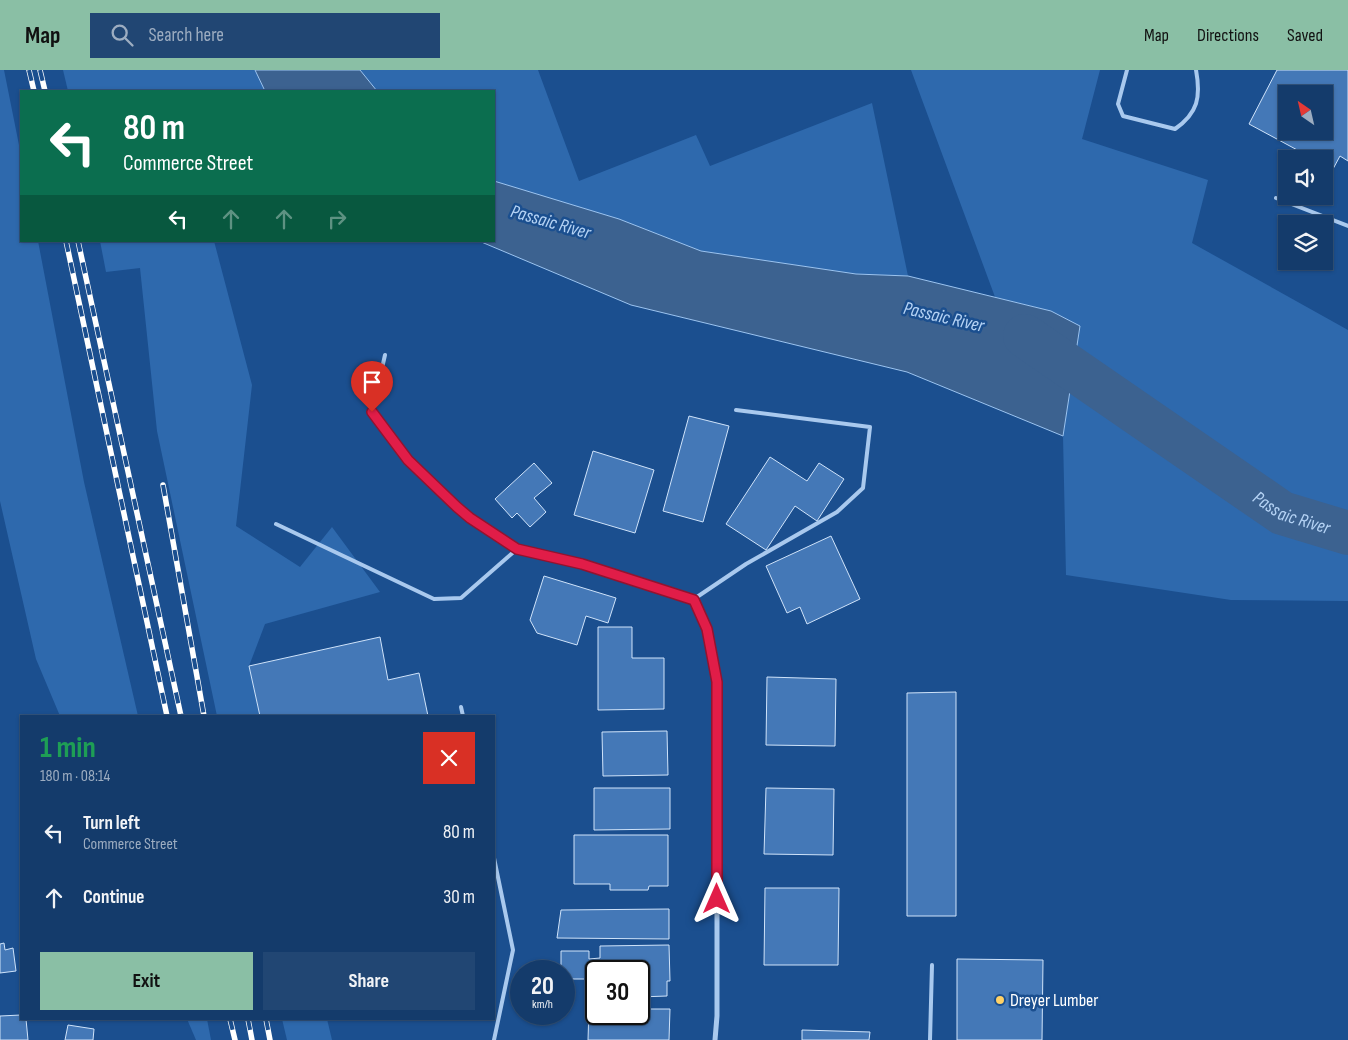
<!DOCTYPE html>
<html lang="en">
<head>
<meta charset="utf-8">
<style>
  :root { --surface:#143b6b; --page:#214673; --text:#f1f3f6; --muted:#9dadc1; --line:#33557e; --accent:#8abfa5 }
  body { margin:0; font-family:"Sofia Sans Condensed",sans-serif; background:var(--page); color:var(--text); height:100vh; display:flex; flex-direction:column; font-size:19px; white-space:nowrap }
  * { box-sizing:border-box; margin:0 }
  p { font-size:16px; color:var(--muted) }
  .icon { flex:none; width:28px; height:28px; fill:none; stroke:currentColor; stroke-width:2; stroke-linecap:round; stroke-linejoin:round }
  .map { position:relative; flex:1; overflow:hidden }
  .sheet { position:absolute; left:20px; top:645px; width:475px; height:305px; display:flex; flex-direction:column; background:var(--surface); border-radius:0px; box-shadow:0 1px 4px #0004,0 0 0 1px var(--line) }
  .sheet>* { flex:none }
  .hud { position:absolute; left:20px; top:20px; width:475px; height:152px; border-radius:0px; box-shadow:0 1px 4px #0004,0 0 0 1px var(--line); background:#0b6e4f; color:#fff; overflow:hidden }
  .needle { width:32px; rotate:326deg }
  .buttons { position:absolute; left:1278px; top:15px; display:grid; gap:10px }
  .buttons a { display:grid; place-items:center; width:55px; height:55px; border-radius:0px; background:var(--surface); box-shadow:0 1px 4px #0004,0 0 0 1px var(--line); font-size:25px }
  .speed { position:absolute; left:510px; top:890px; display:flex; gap:10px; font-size:25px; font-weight:700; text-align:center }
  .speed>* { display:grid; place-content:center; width:65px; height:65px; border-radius:50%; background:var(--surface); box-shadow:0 1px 4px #0004,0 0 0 1px var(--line); line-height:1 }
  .speed small { font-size:12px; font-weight:400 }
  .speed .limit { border:2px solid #111; border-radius:8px; background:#fff; color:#111 }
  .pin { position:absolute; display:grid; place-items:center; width:42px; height:42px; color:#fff; margin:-51px -21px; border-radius:50% 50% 50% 0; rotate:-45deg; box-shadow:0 0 5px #0007 }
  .pin .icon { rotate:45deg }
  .me { position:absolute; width:55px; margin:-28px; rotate:0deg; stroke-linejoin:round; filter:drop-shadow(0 0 4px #0008) }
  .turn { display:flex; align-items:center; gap:18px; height:105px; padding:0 20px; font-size:22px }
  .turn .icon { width:65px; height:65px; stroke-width:2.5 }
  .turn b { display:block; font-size:35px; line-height:42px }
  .lanes { display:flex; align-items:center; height:48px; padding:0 20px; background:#0003; justify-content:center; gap:25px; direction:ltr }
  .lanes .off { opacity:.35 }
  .round { display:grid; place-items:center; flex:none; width:52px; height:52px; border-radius:0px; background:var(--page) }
  .overview { display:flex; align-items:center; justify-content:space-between; height:85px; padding:0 20px }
  h1 { font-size:30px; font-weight:700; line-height:38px; color:#1e9e55 }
  .cta { display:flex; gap:10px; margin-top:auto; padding:10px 20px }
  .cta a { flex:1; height:58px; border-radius:0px; background:var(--accent); color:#111; font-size:20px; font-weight:700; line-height:58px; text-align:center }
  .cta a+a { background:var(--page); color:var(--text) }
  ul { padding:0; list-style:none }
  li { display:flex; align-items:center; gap:15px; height:65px; padding:0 20px }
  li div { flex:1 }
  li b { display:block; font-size:19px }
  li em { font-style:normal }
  header { display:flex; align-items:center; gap:30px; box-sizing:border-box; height:70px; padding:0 25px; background:var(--accent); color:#111 }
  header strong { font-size:24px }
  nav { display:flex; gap:28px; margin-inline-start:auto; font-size:18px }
  .search { width:350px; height:45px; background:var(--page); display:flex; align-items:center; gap:12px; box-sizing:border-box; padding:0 18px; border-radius:0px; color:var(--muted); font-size:19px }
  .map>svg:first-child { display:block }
  .green { fill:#2e69ad }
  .water { fill:#3c6290; stroke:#9cc4f0 }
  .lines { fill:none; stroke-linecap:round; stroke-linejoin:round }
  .river { stroke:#3c6290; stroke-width:44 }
  .building { fill:#4478b7; stroke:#cfe3fa; fill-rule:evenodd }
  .service { stroke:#a9c9ee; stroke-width:4 }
  .minor { stroke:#a9c9ee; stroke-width:5 }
  .rail-casing { stroke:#fff; stroke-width:5.5 }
  .rail { stroke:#1b4f8f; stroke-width:4; stroke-dasharray:11; stroke-linecap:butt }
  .route-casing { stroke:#92132f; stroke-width:12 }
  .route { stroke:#e11d48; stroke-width:9 }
  .poi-dot { fill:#ffd166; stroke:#1b4f8f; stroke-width:2 }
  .labels { text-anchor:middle; stroke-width:5; stroke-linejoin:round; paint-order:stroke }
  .poi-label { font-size:18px; fill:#fff; stroke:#1b4f8f; text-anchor:start }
  .water-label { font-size:19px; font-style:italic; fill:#b5d3f5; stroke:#1b4f8f }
</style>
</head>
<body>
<header>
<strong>Map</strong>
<div class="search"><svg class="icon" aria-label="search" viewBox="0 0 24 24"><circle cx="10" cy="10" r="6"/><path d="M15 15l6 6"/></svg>Search here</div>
<nav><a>Map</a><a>Directions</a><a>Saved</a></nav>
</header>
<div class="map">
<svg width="1348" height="970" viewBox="0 0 1348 970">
  <rect width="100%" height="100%" fill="#1b4f8f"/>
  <!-- green -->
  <g class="green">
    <polygon points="0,0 4,0 21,85 21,171 38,171 84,412 138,646 60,646 36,589 0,431"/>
    <polygon points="63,0 255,0 265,21 68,21"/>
    <polygon points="360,0 538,0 579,111 696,65 710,96 872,33 908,206 856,204 701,181 619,149 496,113 494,111 494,21 377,21"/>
    <polygon points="911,0 1100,0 1082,69 1208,110 1192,173 1348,260 1348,531 1231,530 1066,505 1063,366 1080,256 1051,241 995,227"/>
    <polygon points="100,171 214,171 252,315 236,456 300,497 332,457 380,522 265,554 249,596 260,646 217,646 157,361 140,198 106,202"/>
    <polygon points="187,949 207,949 211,970 196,970"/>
    <polygon points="282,949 327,949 332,970 287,970"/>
  </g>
  <!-- water -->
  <g class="water">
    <polygon points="255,0 360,0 377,21 265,21"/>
    <polygon points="494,111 619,149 701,181 856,204 908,206 1051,241 1080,256 1063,366 907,302 631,235 479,171 494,171"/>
  </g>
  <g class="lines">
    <!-- river -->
    <path class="river" id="s1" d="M1025,266L1282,443L1348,463"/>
  </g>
  <!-- building -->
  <g class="building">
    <path d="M1277,0H1348V91L1340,86L1333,99L1324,94V89H1314L1249,54ZM1286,24H1324V61H1286Z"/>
    <polygon points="689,346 729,356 703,452 663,441"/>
    <polygon points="593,381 654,400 635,463 574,445"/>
    <polygon points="770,387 807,411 819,393 844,409 817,451 795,436 766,480 726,454"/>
    <polygon points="534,393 552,413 534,428 546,442 530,457 517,443 512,448 495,429"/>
    <polygon points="831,466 860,529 807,554 800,537 787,543 766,496"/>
    <polygon points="544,506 616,528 608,553 586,546 577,575 537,563 530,550"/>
    <polygon points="598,557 632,557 632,588 664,588 664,639 598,640"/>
    <polygon points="380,567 388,610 419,603 428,646 260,646 249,596"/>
    <polygon points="767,607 836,609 835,676 766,675"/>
    <polygon points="956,622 956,846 907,846 907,623"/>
    <polygon points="667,661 668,705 603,706 602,662"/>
    <polygon points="594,718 670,718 670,759 594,760"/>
    <polygon points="766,718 834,719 833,785 764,784"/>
    <polygon points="574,765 668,765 668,816 649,816 648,820 610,820 610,814 574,814"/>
    <polygon points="765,818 839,818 838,895 764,895"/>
    <polygon points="669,839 669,869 557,868 561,840"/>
    <polygon points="4,873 5,880 13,878 16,901 0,903 0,874"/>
    <polygon points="669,875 670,911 667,911 667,926 639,927 639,901 601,901 601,897 589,897 589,909 564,909 564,901 561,901 561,881 589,881 589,889 600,888 600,876"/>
    <polygon points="957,889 1043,890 1042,970 957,970"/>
    <polygon points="589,938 596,938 596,944 639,944 639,939 670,939 669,970 588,970"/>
    <polygon points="21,945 21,949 26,949 28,970 0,970 0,946"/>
    <polygon points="68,955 94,959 93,970 65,970"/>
    <polygon points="802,960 870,962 869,970 802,970"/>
  </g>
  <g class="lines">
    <!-- service -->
    <g class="service">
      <path d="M1127,0L1118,34L1123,46L1175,59C1198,43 1201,27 1196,0"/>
      <polyline points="1276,128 1348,156"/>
      <polyline points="385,285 372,342 408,390 469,448 517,479 582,494"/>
      <polyline points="276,454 434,529 461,528 517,479"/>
      <polyline points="694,529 746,494 837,442 863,418 870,357 736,340"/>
      <polyline points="461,637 463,646"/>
      <polyline points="494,788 513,880 494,970"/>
      <polyline points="930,970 932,895"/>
    </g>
    <!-- minor -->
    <polyline class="minor" points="582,494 694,529 707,559 717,612 717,946 715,970"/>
    <defs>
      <g id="rail">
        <polyline points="29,0 34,21"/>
        <polyline points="40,0 45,21"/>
        <polyline points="66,171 167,646"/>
        <polyline points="78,171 181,646"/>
        <polyline points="163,415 204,646"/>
        <polyline points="230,949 235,970"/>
        <polyline points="248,949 252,970"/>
        <polyline points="266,949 270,970"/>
      </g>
    </defs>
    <!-- rail casing -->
    <use href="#rail" class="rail-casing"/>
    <!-- rail -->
    <use href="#rail" class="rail"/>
  </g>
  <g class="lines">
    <defs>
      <polyline id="route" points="372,342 408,390 457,437 470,448 517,479 582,494 694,530 707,559 717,612 717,829"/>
    </defs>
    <!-- route casing -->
    <use href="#route" class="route-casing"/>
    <!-- route -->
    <use href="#route" class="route"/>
  </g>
  <!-- markers -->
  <circle class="poi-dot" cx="1000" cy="930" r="5"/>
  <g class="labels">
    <!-- poi labels -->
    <g class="poi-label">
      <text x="1010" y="936">Dreyer Lumber</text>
    </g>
    <!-- water labels -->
    <g class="water-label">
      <text transform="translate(551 151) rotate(16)" y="7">Passaic River</text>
      <text transform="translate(944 246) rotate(13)" y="7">Passaic River</text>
      <text dy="7" stroke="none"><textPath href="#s1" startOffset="321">Passaic River</textPath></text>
    </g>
  </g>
</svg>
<div class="buttons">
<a><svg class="needle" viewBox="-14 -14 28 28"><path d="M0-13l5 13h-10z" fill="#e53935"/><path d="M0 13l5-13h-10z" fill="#9dadc1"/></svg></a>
<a><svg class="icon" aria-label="sound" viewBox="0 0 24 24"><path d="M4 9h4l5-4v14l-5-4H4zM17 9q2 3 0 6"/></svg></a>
<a><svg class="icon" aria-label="layers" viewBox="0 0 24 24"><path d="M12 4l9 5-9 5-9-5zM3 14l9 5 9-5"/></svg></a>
</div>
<div class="speed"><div>20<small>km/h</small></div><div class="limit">30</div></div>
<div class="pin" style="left:372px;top:342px;background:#d93025"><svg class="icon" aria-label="arrive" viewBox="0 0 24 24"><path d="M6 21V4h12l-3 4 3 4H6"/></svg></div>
<svg class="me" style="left:717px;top:829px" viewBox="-20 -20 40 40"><path d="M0-17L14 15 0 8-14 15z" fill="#e11d48" stroke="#fff" stroke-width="4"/></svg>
<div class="hud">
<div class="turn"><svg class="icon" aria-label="left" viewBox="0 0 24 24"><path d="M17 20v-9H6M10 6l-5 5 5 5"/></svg><div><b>80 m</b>Commerce Street</div></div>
<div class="lanes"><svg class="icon" aria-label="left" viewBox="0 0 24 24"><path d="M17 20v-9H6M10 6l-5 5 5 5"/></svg><svg class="icon off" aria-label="ahead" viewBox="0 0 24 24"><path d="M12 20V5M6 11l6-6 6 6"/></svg><svg class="icon off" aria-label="ahead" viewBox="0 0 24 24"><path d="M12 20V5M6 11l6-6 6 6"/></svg><svg class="icon off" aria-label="right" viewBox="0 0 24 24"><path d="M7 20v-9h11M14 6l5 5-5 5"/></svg></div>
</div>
<section class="sheet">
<div class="overview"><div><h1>1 min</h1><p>180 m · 08:14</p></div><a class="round" style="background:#d93025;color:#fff"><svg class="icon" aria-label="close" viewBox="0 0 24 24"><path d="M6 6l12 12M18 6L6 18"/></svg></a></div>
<ul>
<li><svg class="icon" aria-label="left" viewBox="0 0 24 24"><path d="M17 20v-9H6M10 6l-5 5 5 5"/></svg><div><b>Turn left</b><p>Commerce Street</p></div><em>80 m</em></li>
<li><svg class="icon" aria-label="ahead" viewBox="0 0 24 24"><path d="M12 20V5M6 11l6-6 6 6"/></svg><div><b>Continue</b></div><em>30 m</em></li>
</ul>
<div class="cta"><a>Exit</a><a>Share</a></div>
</section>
</div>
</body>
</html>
